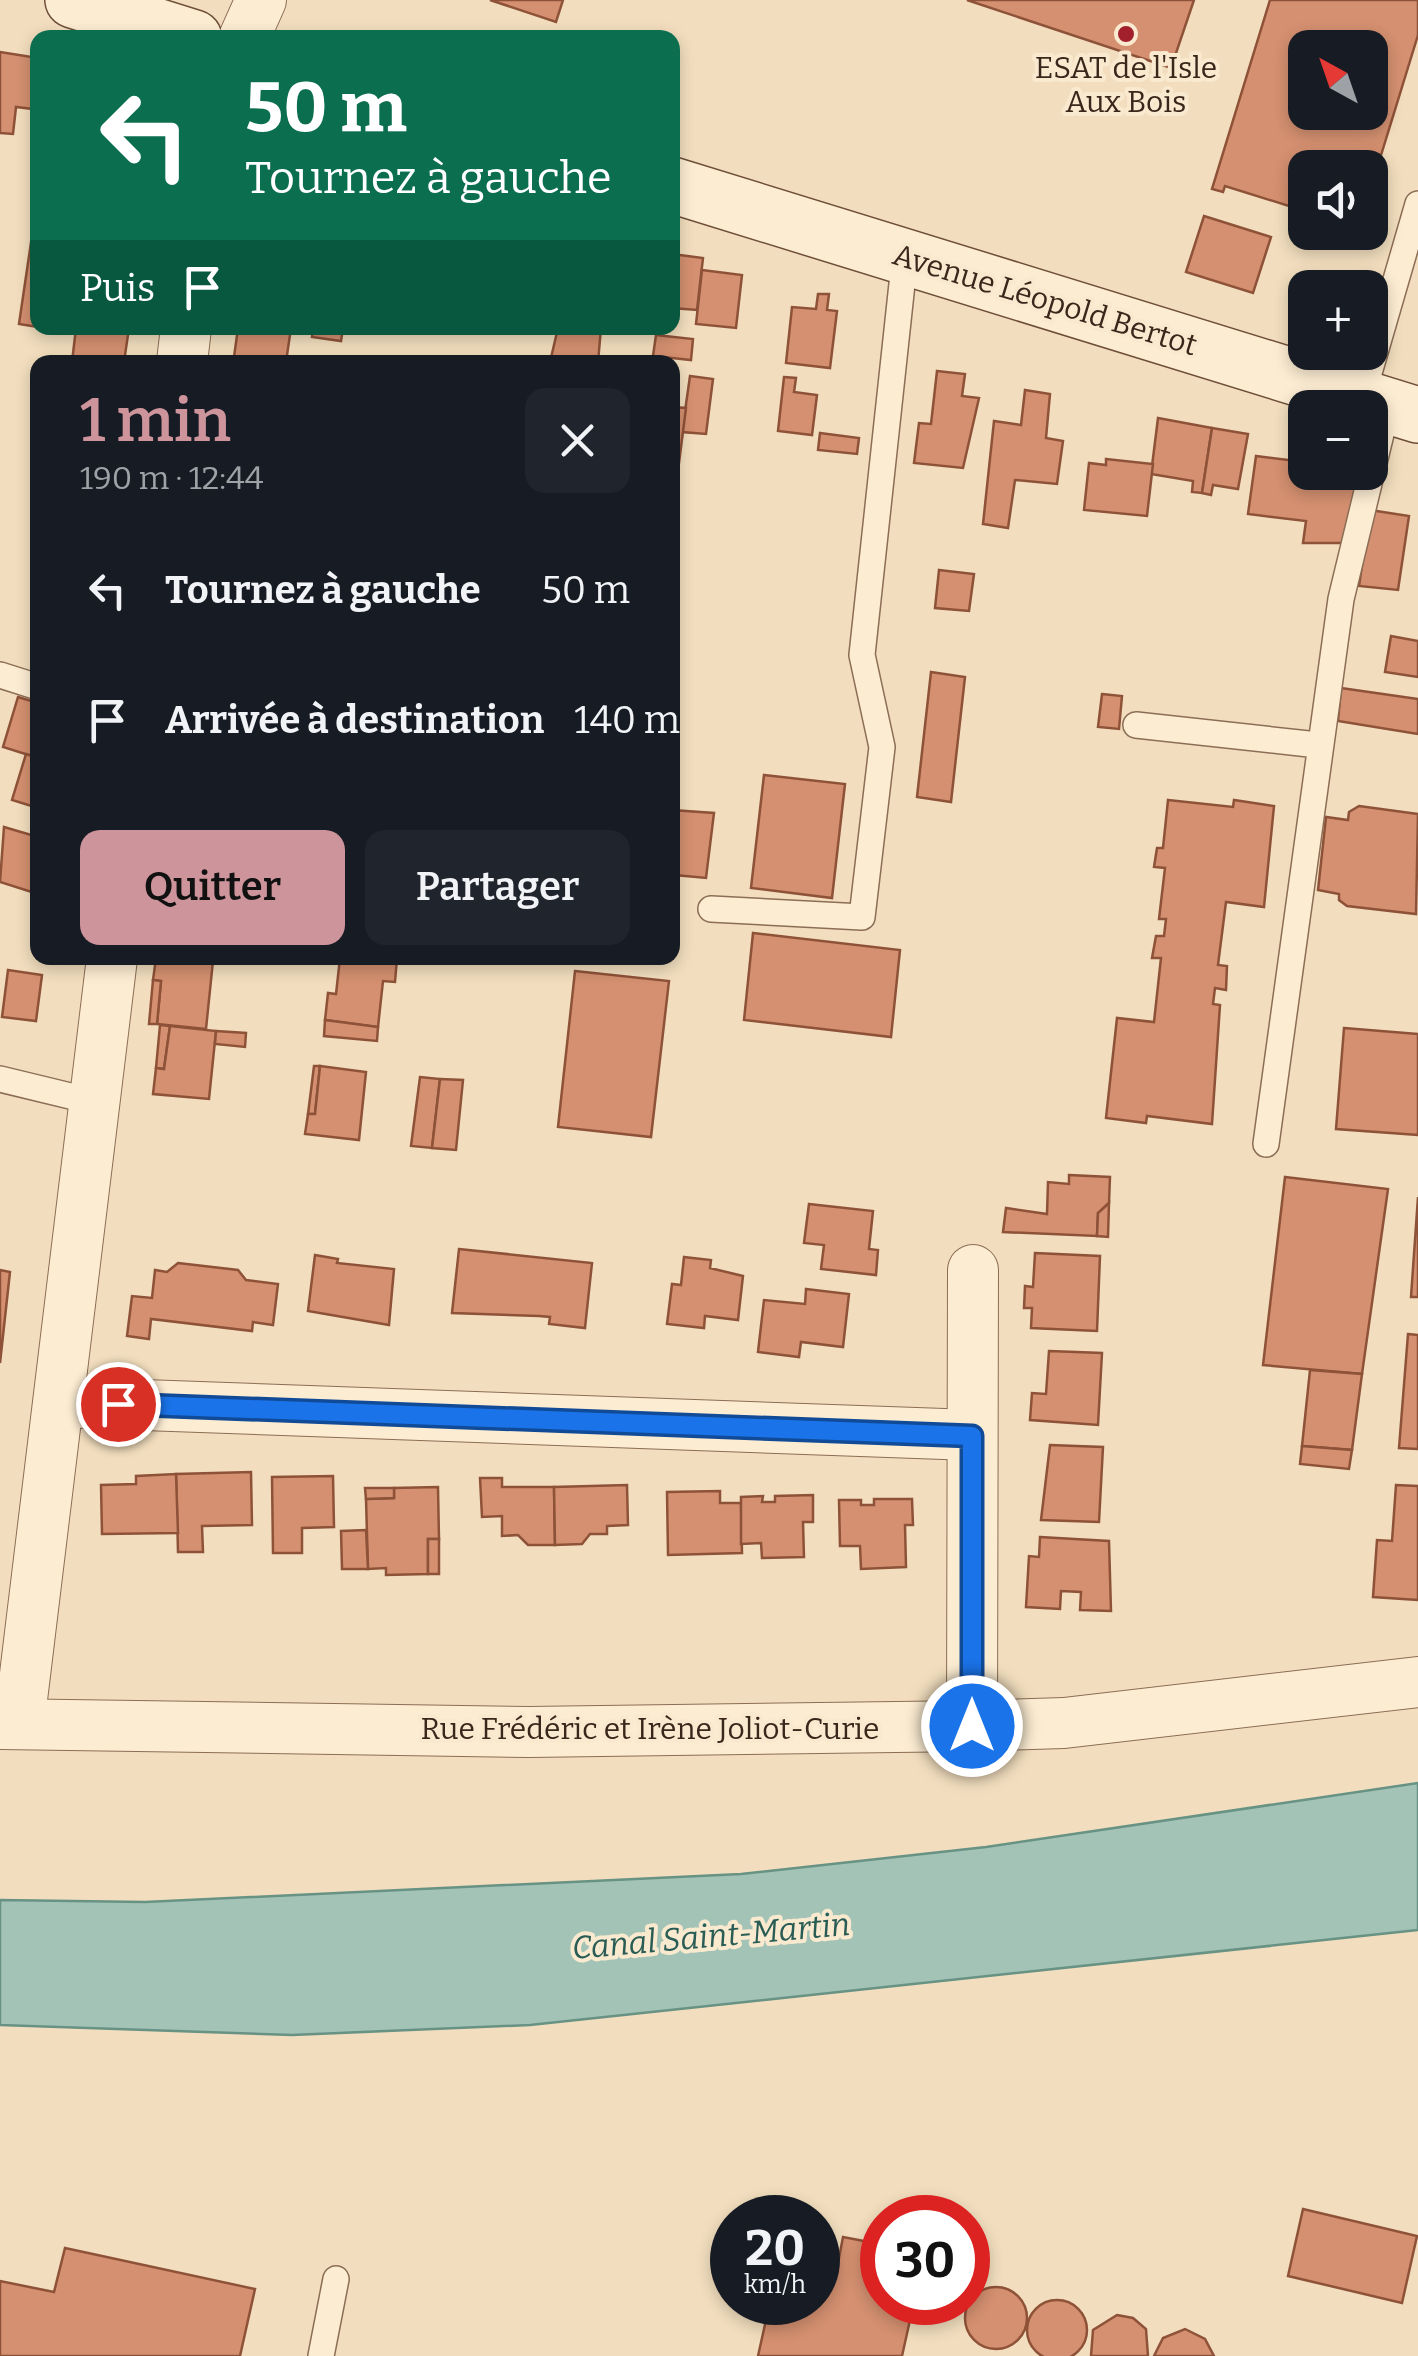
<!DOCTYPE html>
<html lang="fr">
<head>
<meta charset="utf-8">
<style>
  :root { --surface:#171b24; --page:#20242c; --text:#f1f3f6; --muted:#9ea1a6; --accent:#cd949b }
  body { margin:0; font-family:Bitter,serif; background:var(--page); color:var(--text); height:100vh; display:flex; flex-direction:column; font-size:38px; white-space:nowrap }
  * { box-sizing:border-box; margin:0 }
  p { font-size:32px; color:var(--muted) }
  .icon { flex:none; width:55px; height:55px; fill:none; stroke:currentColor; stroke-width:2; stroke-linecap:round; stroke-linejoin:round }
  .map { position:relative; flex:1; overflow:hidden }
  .side { position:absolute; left:30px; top:355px; width:650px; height:610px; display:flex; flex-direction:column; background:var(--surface); border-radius:20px; box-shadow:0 5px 15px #0003 }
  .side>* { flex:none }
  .hud { position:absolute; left:30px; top:30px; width:650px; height:305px; border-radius:20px; box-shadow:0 5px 15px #0003; background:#0b6e4f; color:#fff; overflow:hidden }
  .needle { width:65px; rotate:320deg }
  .tools { position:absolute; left:1288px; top:30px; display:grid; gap:20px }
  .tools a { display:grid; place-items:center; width:100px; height:100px; border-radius:20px; background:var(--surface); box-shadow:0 5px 15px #0003; font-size:50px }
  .speed { position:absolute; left:710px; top:2195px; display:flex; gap:20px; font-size:50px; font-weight:700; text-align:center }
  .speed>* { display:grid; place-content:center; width:130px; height:130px; border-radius:50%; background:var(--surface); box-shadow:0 5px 15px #0003; line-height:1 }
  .speed small { font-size:25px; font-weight:400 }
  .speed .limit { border:15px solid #d22; background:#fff; color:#111 }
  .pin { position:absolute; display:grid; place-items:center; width:85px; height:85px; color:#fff; margin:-42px; border:5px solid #fff; border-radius:50%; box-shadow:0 2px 10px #0007 }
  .me { position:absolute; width:110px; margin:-55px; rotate:0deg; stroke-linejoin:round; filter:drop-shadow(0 0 8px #0008) }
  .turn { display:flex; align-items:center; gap:35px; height:210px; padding:0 50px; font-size:45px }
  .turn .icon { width:130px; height:130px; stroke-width:2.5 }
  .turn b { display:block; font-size:70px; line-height:85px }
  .then { display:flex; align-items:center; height:95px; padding:0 50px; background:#0003; gap:20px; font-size:38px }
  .round { display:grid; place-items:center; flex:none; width:105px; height:105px; border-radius:20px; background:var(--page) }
  .summary { display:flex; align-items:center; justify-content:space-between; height:170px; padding:0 50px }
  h1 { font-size:60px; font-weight:600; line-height:75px; color:var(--accent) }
  .button { display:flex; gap:20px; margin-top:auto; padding:20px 50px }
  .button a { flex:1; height:115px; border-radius:20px; background:var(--accent); color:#111; font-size:40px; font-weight:600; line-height:115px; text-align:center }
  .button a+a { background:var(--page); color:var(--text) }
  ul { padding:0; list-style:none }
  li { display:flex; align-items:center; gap:30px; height:130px; padding:0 50px }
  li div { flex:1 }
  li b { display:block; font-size:38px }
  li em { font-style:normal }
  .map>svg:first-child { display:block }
  .water { fill:#a2c3b6; stroke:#689284; stroke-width:2.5 }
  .building { fill:#d49070; stroke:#8e5238; stroke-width:2.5; fill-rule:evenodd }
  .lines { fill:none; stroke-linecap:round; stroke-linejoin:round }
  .lane-casing { stroke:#8c6d55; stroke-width:28 }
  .street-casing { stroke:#8c6d55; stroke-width:52 }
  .secondary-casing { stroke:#6e4e38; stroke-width:58 }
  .lane { stroke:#fcecd2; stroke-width:25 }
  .street { stroke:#fcecd2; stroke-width:50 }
  .secondary { stroke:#fcecd2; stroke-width:55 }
  .route-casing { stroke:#114b97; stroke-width:25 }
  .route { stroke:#1a73e8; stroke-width:18 }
  .poi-dot { fill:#a21f2c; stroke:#f9e9cf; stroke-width:4 }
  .labels { text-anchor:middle; stroke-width:8; stroke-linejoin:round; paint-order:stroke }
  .poi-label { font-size:30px; fill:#3a271b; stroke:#f9e9cf }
  .street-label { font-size:30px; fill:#3a271b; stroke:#f9e9cf }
  .water-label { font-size:32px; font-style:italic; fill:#295c54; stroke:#f9e9cf }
</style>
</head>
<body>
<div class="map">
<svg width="1418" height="2356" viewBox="0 0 1418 2356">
  <rect width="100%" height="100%" fill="#f2debe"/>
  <!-- water -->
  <polygon class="water" points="1418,1783 1418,1930 530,2025 292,2035 0,2025 0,1900 145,1902 741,1874 986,1847"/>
  <!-- building -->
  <g class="building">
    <polygon points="490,0 563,0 556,22"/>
    <polygon points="967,0 1194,0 1171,68"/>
    <path d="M1270,0H1418V35L1370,191V168H1305V211L1225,186L1223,192L1212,189ZM1305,48H1370V112H1305Z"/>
    <polygon points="0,52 38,58 33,109 16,107 13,134 0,133"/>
    <polygon points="38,195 38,327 19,324"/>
    <polygon points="1204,216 1271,237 1253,293 1186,272"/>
    <polygon points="672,254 703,258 697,310 672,308"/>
    <polygon points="702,270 742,275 736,328 696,324"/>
    <polygon points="818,294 829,294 827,310 837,311 830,368 786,363 792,307 816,309"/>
    <polygon points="76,328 129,328 124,362 72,362"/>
    <polygon points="238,328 291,328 286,362 241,362 241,358 234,357"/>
    <polygon points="313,328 343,328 341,341 312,337"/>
    <polygon points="558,328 601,328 598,362 550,362"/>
    <polygon points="656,335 693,339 691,360 653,356"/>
    <polygon points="937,371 965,374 962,396 979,398 963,468 914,463 919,423 931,424"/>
    <polygon points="690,376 713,379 706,434 682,432"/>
    <polygon points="784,377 796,378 794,392 817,395 812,435 778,431"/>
    <polygon points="1025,390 1050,394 1046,438 1063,441 1057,484 1015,480 1008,528 983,524 994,421 1021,425"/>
    <polygon points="672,407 686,408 672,518"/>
    <polygon points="1158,418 1212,428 1202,493 1192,492 1193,481 1151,474"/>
    <polygon points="1212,428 1248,434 1238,489 1213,485 1211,495 1202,493"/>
    <polygon points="820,433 859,438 857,454 818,450"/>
    <polygon points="1256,456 1305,462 1305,472 1362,478 1354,543 1303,543 1306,521 1248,514"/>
    <polygon points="1106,459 1153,464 1147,516 1084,510 1089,463 1106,465"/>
    <polygon points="1370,510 1409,516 1398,590 1359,586"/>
    <polygon points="939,570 974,574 969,611 935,608"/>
    <polygon points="1391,636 1418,641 1418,677 1385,672"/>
    <polygon points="931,672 965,677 951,802 917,797"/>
    <polygon points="1341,688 1418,699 1418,734 1338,721"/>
    <polygon points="1102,694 1122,696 1119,729 1098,727"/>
    <polygon points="18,697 38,703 38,758 3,747"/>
    <polygon points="26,754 38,758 38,808 12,800"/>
    <polygon points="764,775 845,784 832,898 751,888"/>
    <polygon points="1168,800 1233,807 1234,800 1274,806 1264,907 1226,902 1218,965 1227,966 1226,990 1215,988 1213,1004 1220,1005 1212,1124 1147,1116 1146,1123 1106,1118 1117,1018 1154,1022 1161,958 1152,958 1156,936 1164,936 1166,919 1159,919 1165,868 1154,867 1157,848 1163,848"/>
    <polygon points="1359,806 1418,814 1416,914 1347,906 1339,900 1339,894 1318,890 1326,817 1348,820 1349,812"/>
    <polygon points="672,810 714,813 706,878 675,875"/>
    <polygon points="4,827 38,837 38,894 0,882"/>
    <polygon points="753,933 900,950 891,1037 744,1020"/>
    <polygon points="156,958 213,961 206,1029 157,1024 161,981 153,980"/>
    <polygon points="340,958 397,958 395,982 383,981 378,1027 325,1020 328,993 336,994"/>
    <polygon points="8,970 42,975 36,1021 2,1017"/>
    <polygon points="575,971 669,981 651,1137 558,1127"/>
    <polygon points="153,980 161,981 157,1024 149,1024"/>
    <polygon points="325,1020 378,1027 377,1041 324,1036"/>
    <polygon points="160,1025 170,1026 164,1069 156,1068"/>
    <polygon points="170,1026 216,1031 209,1099 153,1094 156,1068 164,1069"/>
    <polygon points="1344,1028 1418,1034 1418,1135 1336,1129"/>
    <polygon points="216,1031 246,1033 245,1047 215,1044"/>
    <polygon points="314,1066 320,1066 315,1114 308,1114"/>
    <polygon points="320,1066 366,1072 359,1140 305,1134 308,1114 315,1114"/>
    <polygon points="420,1077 440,1079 432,1148 411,1146"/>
    <polygon points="440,1079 463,1080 456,1150 432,1148"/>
    <polygon points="1069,1175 1110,1177 1109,1203 1098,1213 1097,1236 1003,1232 1006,1208 1047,1214 1048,1182 1069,1184"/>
    <polygon points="1285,1177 1388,1189 1362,1374 1263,1365"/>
    <polygon points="1418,1197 1418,1297 1411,1297"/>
    <polygon points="1109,1203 1108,1237 1097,1236 1098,1213"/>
    <polygon points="809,1204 873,1211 869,1249 878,1250 876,1275 821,1269 824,1245 804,1243"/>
    <polygon points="459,1249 592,1263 585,1328 549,1324 550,1317 539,1316 452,1313"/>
    <polygon points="1035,1253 1100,1256 1097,1331 1031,1328 1032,1308 1024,1308 1025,1286 1033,1287"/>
    <polygon points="315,1255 338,1259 337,1263 394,1269 389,1325 308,1311"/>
    <polygon points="684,1257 711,1260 710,1268 743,1276 738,1320 705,1316 704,1328 667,1324 672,1284 681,1285"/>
    <polygon points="178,1263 238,1270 246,1280 278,1284 273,1325 253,1322 252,1331 151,1319 149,1339 127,1336 132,1296 152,1298 155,1270 167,1272"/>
    <polygon points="0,1270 10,1272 0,1363"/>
    <polygon points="806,1289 849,1294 843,1347 801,1342 799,1357 758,1352 764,1300 805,1304"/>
    <polygon points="1408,1334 1418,1335 1418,1449 1399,1448"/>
    <polygon points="1049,1351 1102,1353 1098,1425 1030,1420 1032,1393 1046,1394"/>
    <polygon points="1310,1370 1362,1374 1352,1450 1302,1446"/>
    <polygon points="1050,1445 1103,1447 1099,1522 1041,1520"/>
    <polygon points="1302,1446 1352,1450 1349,1469 1300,1464"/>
    <polygon points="251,1472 252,1525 202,1526 203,1552 178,1552 176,1474"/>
    <polygon points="176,1474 178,1533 102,1534 101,1485 136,1484 136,1476"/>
    <polygon points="333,1476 334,1527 302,1528 302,1553 273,1553 272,1477"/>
    <polygon points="480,1478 502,1478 502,1487 554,1487 555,1545 528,1545 518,1535 502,1536 502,1516 482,1517"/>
    <polygon points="627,1485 628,1525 607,1526 607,1534 590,1534 582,1544 555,1545 554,1487"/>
    <polygon points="1396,1485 1418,1486 1418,1600 1373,1597 1377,1540 1392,1541"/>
    <polygon points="438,1487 439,1539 428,1539 428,1574 386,1575 386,1568 368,1569 366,1499 394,1498 394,1488"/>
    <polygon points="365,1488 394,1488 394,1498 366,1499"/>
    <polygon points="720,1491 720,1503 741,1503 742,1553 668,1555 667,1492"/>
    <polygon points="813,1495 813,1522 803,1522 804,1557 762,1558 761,1543 741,1544 741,1497 763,1496 762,1502 775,1502 775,1496"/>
    <polygon points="874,1499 912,1499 913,1525 905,1525 906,1567 861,1569 860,1546 840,1546 839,1500 861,1500 861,1505 874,1505"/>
    <polygon points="366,1530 368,1569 342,1569 341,1531"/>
    <polygon points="1040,1537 1109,1541 1111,1611 1080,1610 1081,1592 1061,1591 1060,1609 1026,1607 1029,1556 1039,1557"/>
    <rect x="428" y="1539" width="11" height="35"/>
    <polygon points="1303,2209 1417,2236 1402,2303 1288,2276"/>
    <polygon points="843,2237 869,2242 863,2263 882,2267 882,2302 914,2302 902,2356 758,2356 770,2302 818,2302 818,2253 839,2258"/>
    <polygon points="868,2246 882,2249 882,2267 863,2263"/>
    <polygon points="65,2248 255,2289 240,2356 0,2356 0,2281 54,2292"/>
    <circle cx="996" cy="2318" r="31"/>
    <circle cx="1057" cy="2330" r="30"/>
    <polygon points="1117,2315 1133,2318 1146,2329 1148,2356 1091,2356 1093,2330"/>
    <polygon points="1185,2329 1205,2339 1214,2356 1154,2356 1163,2338"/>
  </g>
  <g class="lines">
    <defs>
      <g id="lane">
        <polyline points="1362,397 1418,204"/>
        <polyline points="0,675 38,687"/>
        <polyline points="1136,725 1318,745"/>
        <polyline points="711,909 862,917 882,747 862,655 905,256"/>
        <polyline points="0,1079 95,1102"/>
        <polyline points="1266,1144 1341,599 1388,405"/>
        <polyline points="321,2356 336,2279"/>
      </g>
      <g id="street">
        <polyline points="244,38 261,0"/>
        <polyline points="182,362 186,328"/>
        <polyline points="60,1402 972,1435"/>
        <polyline points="0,1724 529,1732 972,1726 1064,1723 1418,1682"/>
        <polyline points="19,1724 112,958"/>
        <polyline points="972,1726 973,1270"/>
      </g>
      <g id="secondary">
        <polyline points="73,0 194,38"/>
        <polyline points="672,185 1418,415"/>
      </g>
    </defs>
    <!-- lane casing -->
    <use href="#lane" class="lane-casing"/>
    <!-- street casing -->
    <use href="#street" class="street-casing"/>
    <!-- secondary casing -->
    <use href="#secondary" class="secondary-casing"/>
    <!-- lane -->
    <use href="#lane" class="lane"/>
    <!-- street -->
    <use href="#street" class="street"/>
    <!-- secondary -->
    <use href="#secondary" class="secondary"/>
  </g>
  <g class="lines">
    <defs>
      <polyline id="route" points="118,1404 972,1436 972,1726"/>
    </defs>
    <!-- route casing -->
    <use href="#route" class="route-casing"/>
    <!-- route -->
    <use href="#route" class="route"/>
  </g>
  <!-- markers -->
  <circle class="poi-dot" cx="1126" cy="34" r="10"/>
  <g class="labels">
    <!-- poi labels -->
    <g class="poi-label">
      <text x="1126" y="78">ESAT de l'Isle<tspan x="1126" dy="34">Aux Bois</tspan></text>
    </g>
    <!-- street labels -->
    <g class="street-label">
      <text transform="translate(1045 300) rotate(17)" y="10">Avenue Léopold Bertot</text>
      <text x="650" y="1739">Rue Frédéric et Irène Joliot-Curie</text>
    </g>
    <!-- water labels -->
    <g class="water-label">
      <text transform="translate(711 1936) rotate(-5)" y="11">Canal Saint-Martin</text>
    </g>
  </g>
</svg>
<div class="tools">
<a><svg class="needle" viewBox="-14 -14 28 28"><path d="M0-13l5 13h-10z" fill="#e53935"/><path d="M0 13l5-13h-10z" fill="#9ea1a6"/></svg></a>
<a><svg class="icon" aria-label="sound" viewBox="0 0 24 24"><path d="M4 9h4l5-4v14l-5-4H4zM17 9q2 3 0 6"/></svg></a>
<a>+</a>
<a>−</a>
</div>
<div class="speed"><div>20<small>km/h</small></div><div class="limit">30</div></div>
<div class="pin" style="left:118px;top:1404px;background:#d93025"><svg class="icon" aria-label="arrive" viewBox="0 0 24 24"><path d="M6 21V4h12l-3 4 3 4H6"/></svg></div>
<svg class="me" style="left:972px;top:1726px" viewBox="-20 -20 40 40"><circle r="17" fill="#1a73e8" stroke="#fff" stroke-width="3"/><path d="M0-11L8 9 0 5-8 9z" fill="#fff"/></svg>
<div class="hud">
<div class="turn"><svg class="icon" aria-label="left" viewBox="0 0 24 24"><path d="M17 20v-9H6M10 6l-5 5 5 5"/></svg><div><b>50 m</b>Tournez à gauche</div></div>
<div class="then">Puis<svg class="icon" aria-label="arrive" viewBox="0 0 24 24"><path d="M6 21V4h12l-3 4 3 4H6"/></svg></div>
</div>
<section class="side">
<div class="summary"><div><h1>1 min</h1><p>190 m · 12:44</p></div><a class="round"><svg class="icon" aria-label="close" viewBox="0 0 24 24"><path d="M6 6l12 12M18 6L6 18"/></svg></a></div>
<ul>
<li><svg class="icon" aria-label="left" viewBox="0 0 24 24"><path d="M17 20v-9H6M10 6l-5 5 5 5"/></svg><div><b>Tournez à gauche</b></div><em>50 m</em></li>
<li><svg class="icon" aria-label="arrive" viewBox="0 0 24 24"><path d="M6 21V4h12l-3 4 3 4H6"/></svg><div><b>Arrivée à destination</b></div><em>140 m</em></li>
</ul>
<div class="button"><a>Quitter</a><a>Partager</a></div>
</section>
</div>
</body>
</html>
